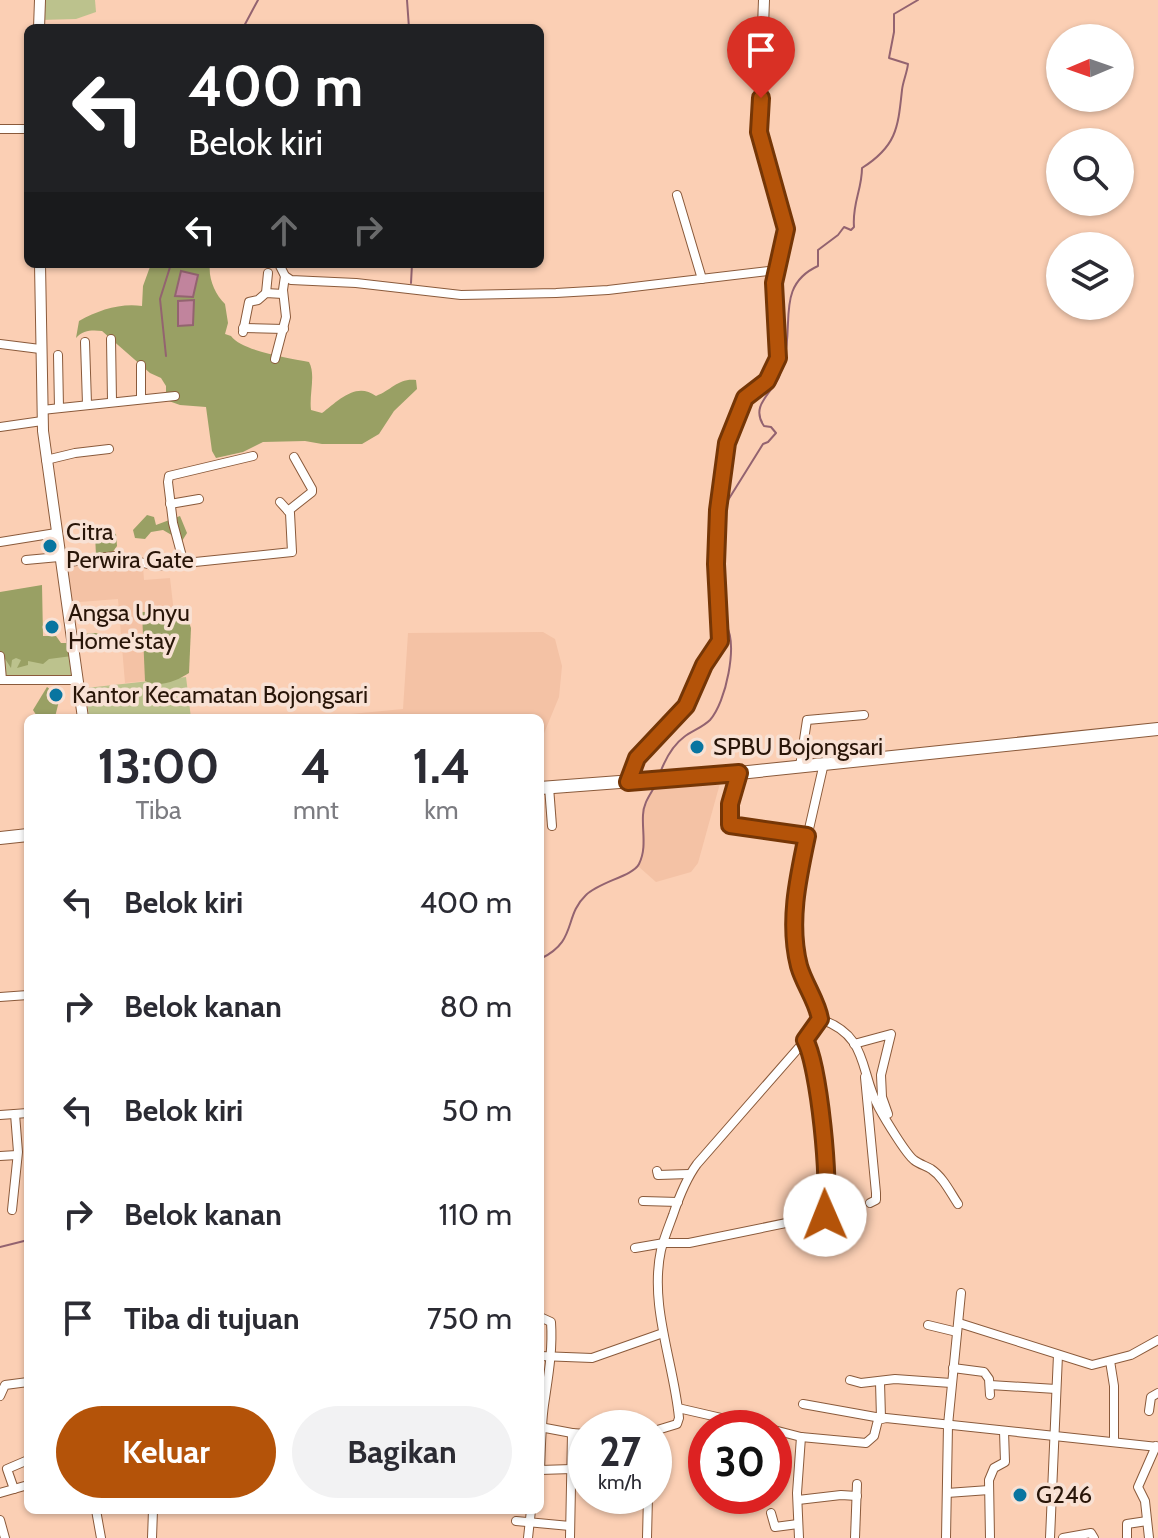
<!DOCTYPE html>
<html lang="id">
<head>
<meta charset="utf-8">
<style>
  :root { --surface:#fff; --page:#f2f2f3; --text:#2b2b33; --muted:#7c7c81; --accent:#b45309 }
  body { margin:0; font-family:Cabin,sans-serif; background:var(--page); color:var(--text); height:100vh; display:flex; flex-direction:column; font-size:30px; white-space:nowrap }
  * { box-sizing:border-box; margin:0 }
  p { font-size:26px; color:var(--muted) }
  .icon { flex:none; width:44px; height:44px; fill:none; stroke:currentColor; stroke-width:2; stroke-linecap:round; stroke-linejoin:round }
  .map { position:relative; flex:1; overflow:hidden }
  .side { position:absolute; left:24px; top:714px; width:520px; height:800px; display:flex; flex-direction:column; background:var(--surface); border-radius:12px; box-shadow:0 2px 6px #0004 }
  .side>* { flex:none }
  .banner { position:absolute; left:24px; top:24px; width:520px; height:244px; border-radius:12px; box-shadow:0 2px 6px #0004; background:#202124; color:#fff; overflow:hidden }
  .needle { width:52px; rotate:268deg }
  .controls { position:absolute; left:1046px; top:24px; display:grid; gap:16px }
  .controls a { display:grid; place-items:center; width:88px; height:88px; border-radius:50%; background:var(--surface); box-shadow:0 2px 6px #0004; font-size:40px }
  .speed { position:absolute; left:568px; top:1410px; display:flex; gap:16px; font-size:40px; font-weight:700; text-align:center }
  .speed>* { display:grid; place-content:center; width:104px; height:104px; border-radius:50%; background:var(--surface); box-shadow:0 2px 6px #0004; line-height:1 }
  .speed small { font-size:20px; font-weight:400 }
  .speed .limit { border:12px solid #d22; background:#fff; color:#111 }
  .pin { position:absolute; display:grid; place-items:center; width:68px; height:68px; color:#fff; margin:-82px -34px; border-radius:50% 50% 50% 0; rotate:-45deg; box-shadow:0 0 8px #0007 }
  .pin .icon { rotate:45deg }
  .me { position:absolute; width:88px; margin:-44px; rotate:359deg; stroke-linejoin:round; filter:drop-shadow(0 0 6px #0008) }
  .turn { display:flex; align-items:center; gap:28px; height:168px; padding:0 32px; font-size:36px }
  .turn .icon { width:104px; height:104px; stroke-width:2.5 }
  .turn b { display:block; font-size:56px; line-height:68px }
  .lanes { display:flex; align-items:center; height:76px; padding:0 32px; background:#0003; justify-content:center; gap:40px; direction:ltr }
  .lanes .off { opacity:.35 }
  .eta { display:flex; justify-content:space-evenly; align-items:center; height:136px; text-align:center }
  .eta b { font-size:48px; font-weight:700; line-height:56px }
  .primary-button { display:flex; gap:16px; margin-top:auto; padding:16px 32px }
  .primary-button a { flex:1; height:92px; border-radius:48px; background:var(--accent); color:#fff; font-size:32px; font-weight:700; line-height:92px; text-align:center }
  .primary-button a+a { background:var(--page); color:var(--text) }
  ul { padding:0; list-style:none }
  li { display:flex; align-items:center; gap:24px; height:104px; padding:0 32px }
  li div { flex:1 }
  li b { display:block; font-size:30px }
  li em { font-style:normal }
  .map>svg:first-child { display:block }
  .built { fill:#f4c2a5 }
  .green { fill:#bcc28d }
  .forest { fill:#99a064 }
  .water { fill:#c1849d; stroke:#936370; stroke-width:2 }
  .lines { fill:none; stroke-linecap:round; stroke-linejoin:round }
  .stream { stroke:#936370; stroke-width:2 }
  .minor-casing { stroke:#8a5a3b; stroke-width:10 }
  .tertiary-casing { stroke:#8a5a3b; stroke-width:12 }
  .primary-casing { stroke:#8a5a3b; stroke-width:14 }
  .minor { stroke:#fff; stroke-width:8 }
  .tertiary { stroke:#fff; stroke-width:10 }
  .primary { stroke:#fff; stroke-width:12 }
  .route-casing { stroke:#753606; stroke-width:20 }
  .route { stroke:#b45309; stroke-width:14 }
  .poi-dot { fill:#0975a0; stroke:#f8e1d4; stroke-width:3 }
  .labels { text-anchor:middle; stroke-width:7; stroke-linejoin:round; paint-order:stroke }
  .poi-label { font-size:24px; fill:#281508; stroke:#f8e1d4; text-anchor:start }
</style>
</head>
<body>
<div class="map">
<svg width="1158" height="1538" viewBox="0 0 1158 1538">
  <rect width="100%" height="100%" fill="#fbcfb4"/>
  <!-- built -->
  <g class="built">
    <polygon points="113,558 143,566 144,580 170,578 174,613 155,680 125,683 118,599 67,603 65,565"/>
    <polygon points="543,632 555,639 562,666 559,697 540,743 540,718 310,718 403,709 408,633"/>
    <polygon points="722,776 698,863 691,872 656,882 638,866 642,855 643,812 656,783"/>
  </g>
  <!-- green -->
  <g class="green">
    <polygon points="39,0 95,0 96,12 76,19 39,20"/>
    <polygon points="70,649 73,675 6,675 4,657"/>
    <polygon points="186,677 191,718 89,718 86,688"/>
  </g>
  <!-- forest -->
  <g class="forest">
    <path d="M151,264H210C208,278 215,294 225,304L228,323L225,334L231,336C241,351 290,358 309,362C316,375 309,394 311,410L322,413C338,401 356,381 376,396C392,390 398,378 416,380L417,389L394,411L379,434L362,444H322L305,441L263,442L243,452L216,458L212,451L206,407L180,405L166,400V386L161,378L150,373L102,331C92,330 83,330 76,338L79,321C99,310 120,303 142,306L143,286Z"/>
    <polygon points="147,515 154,517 156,525 180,516 187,533 182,541 163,530 151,532 145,539 135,538 133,530"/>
    <polygon points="101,529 116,534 117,546 112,553 96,556 95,533"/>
    <polygon points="42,585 43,636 56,636 61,643 70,643 72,656 49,659 43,664 28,661 28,665 17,668 21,660 16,658 12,660 11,668 0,651 0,592"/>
    <path d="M185,611L191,628L189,673C177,681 159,688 145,681L142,612Z"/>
    <polygon points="96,633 103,636 103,639 85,648 78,643 78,638 83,634"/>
    <polygon points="47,687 60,697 55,717 38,718 33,710"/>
  </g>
  <!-- water -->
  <g class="water">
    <polygon points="181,271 198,275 193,297 175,296"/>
    <polygon points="194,300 193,325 178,326 178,301"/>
  </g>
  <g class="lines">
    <!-- stream -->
    <g class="stream">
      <polyline points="407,0 409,28"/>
      <polyline points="243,28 258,0"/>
      <polyline points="411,283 412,264"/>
      <polyline points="166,356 160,299 171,264"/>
      <path d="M660,773C665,760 673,745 684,737C692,731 703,727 710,720C726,702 738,645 726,625L722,561L725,505L763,444L768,442L776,433L771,427L764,426C750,406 771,394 779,377C781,371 782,365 784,359C794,324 776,285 818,266V250L838,235L844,227L851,230L854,227C852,203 862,190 862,168C897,146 898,127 902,90C903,81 907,73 908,64L889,58L894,32V14L918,0"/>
      <path d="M540,959C578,941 563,917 586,895C599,882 633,876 639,864C647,848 642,831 643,815C643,804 650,795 655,786"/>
      <polyline points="0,1247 28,1240"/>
    </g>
    <defs>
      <g id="minor">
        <polyline points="0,129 28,129"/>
        <polyline points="677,195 702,279"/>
        <polyline points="285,276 291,280 356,283 461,295 556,293 608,290 777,270"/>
        <polyline points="266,293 268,273"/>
        <polyline points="243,328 284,329"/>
        <polyline points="243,332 249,302 258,300 266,293 283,294"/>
        <polyline points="111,339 112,401"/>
        <polyline points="85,342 87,404"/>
        <polyline points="0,344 40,349"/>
        <polyline points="58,355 59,408"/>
        <polyline points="275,359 286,317 283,290 285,276 279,264"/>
        <polyline points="141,365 141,398"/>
        <polyline points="42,410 175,396"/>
        <polyline points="0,427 42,421"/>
        <polyline points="46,460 75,453 109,449"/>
        <polyline points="170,504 199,499"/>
        <polyline points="288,511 312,492 312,489 294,457"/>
        <polyline points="0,542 56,533"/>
        <polyline points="26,560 59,557"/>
        <polyline points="61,563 115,556 156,566 292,552 290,513 280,502"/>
        <polyline points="184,564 173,523 168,482 169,476 253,456"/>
        <polyline points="0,656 2,680"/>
        <polyline points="0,680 78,680"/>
        <polyline points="800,766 807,720 864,715"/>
        <polyline points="739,773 730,804 730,825 807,836"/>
        <polyline points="549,787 552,826"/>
        <polyline points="0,997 28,995"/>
        <path d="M820,1019C870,1036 859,1072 879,1108C885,1119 906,1154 914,1160C919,1164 926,1166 931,1169C943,1177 950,1192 958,1204"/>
        <polyline points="854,1044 891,1034 881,1075 882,1097 888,1114"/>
        <polyline points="865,1077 876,1193 876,1200 870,1203"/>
        <polyline points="0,1115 28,1113"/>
        <polyline points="0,1156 17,1155"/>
        <polyline points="657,1171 658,1175 689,1174"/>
        <polyline points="643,1201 678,1202"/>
        <polyline points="12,1210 18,1152 15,1114"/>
        <path d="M635,1248L664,1243H689L825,1215C831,1186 819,1065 805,1040"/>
        <path d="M540,1317L551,1322C553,1351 548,1377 544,1405C541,1427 541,1448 540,1470"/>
        <polyline points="959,1323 1092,1365 1131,1355 1158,1340"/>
        <polyline points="928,1325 957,1332"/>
        <polyline points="540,1356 592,1358 663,1333"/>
        <polyline points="1110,1361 1114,1386 1114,1442"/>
        <polyline points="953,1368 984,1372 989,1379 990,1395"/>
        <polyline points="850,1380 861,1383 895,1379 951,1383"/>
        <polyline points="990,1385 1056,1389"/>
        <polyline points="0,1396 5,1385 28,1382"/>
        <polyline points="803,1404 881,1418 880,1382"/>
        <polyline points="678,1408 765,1428"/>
        <polyline points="1149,1411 1151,1397 1158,1393"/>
        <polyline points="540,1427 572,1433"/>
        <polyline points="774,1430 801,1437 866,1443 874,1436 878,1420 886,1418 1158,1447"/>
        <path d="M654,1431L677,1424L679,1418C674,1363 649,1306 661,1250C664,1238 669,1226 673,1215C679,1197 686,1179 697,1164L816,1028L820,1019L799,966L795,911L796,886L824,763"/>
        <polyline points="540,1470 572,1469"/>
        <polyline points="14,1489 7,1469 28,1460"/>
        <polyline points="0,1493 28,1485"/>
        <polyline points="947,1493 989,1490"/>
        <polyline points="798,1500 841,1495 857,1496"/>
        <polyline points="96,1510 101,1538"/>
        <polyline points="771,1513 775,1527 798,1524"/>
        <polyline points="0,1520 5,1538"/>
        <polyline points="516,1521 570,1526"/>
        <polyline points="152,1538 153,1510"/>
        <polyline points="528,1538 531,1510"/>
        <polyline points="570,1538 572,1433 586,1434"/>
        <polyline points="647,1538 648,1496"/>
        <polyline points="799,1538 797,1493 801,1437"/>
        <polyline points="855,1538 857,1484"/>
        <polyline points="946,1538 948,1425 961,1293"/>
        <polyline points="990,1538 989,1480 994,1468 1005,1462 1004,1431"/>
        <polyline points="1050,1538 1058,1355"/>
        <polyline points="1063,1538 1091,1533 1094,1538"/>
        <polyline points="1127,1538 1127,1524 1147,1521"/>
        <polyline points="1149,1538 1145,1501 1138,1487 1156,1446"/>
      </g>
      <g id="tertiary">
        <polyline points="39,28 40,0"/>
        <polyline points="40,264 43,431 83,718"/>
        <polyline points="628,782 637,758 686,706 704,665 720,641 716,564 718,510 727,443 745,398 767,381 778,358 774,283 786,229 759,132 764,0"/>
      </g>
      <g id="primary">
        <polyline points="540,788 739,773 1158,729"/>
        <polyline points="0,838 28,835"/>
      </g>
    </defs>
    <!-- minor casing -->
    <use href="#minor" class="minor-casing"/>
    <!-- tertiary casing -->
    <use href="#tertiary" class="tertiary-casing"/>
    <!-- primary casing -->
    <use href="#primary" class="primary-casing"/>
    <!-- minor -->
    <use href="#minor" class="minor"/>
    <!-- tertiary -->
    <use href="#tertiary" class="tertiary"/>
    <!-- primary -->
    <use href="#primary" class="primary"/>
  </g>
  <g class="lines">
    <defs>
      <path id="route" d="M761,98L759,132L786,229L774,283L778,358L767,381L745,398L727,443L718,510L716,564L720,641L704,665L686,706L637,758L628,782L739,773L730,804V825L807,836C798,878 788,923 799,966C804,984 817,1001 820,1019L805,1040C819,1065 831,1186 825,1215"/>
    </defs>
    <!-- route casing -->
    <use href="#route" class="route-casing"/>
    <!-- route -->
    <use href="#route" class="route"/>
  </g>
  <!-- markers -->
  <g class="poi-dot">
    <circle cx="50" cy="546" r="8"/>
    <circle cx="52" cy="627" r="8"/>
    <circle cx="56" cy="695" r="8"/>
    <circle cx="697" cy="747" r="8"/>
    <circle cx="1020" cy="1495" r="8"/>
  </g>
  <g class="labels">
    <!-- poi labels -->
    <g class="poi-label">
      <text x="66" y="540">Citra<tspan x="66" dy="28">Perwira Gate</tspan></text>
      <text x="68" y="621">Angsa Unyu<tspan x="68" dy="28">Home'stay</tspan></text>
      <text x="72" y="703">Kantor Kecamatan Bojongsari</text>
      <text x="713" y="755">SPBU Bojongsari</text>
      <text x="1036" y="1503">G246</text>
    </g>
  </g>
</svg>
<div class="controls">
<a><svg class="needle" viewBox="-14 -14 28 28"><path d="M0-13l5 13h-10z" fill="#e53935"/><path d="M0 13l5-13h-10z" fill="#7c7c81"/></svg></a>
<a><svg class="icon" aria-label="search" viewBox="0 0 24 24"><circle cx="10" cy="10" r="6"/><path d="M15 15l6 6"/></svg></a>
<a><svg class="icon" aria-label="layers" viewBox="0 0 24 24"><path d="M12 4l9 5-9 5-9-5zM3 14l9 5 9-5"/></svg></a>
</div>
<div class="speed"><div>27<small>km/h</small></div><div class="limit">30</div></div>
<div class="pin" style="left:761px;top:98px;background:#d93025"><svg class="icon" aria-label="arrive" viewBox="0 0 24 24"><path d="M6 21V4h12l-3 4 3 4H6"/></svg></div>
<svg class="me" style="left:825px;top:1215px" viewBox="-20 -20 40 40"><circle r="19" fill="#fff"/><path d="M0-13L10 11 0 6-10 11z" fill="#b45309"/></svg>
<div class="banner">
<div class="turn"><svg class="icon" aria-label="left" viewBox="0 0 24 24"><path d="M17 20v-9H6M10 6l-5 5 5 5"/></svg><div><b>400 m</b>Belok kiri</div></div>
<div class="lanes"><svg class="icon" aria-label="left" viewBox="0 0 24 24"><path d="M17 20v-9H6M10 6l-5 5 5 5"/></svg><svg class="icon off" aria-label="ahead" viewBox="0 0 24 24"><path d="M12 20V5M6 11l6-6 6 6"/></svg><svg class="icon off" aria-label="right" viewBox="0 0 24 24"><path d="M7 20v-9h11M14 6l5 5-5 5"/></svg></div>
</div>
<section class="side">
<div class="eta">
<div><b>13:00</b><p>Tiba</p></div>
<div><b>4</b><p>mnt</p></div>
<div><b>1.4</b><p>km</p></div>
</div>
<ul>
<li><svg class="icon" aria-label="left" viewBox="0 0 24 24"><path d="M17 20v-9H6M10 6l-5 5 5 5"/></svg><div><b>Belok kiri</b></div><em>400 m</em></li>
<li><svg class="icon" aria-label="right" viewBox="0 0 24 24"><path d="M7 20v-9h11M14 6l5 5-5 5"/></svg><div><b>Belok kanan</b></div><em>80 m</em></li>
<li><svg class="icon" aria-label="left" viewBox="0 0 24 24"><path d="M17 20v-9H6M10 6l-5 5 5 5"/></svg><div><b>Belok kiri</b></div><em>50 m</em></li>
<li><svg class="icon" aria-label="right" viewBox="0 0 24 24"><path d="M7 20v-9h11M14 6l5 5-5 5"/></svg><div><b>Belok kanan</b></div><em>110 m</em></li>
<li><svg class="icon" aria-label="arrive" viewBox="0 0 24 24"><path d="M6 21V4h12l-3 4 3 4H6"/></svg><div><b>Tiba di tujuan</b></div><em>750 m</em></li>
</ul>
<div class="primary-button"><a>Keluar</a><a>Bagikan</a></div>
</section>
</div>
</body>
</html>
